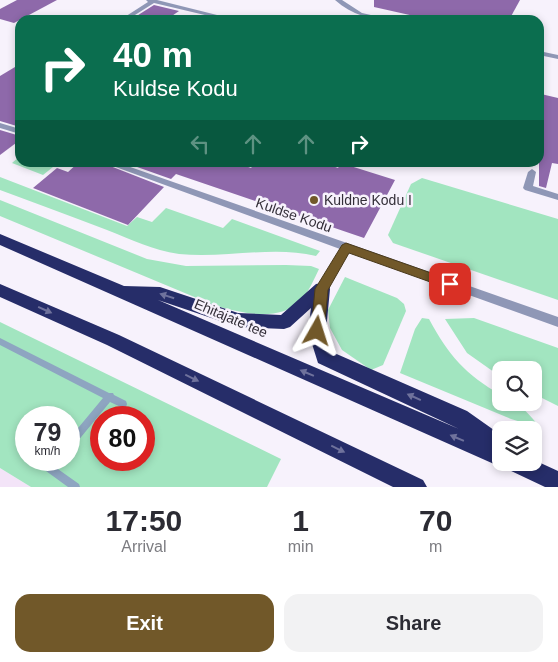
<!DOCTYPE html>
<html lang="en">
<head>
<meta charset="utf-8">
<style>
  :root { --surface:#fff; --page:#f2f2f3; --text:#2b2b33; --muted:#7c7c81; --accent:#715829 }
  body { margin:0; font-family:Helvetica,sans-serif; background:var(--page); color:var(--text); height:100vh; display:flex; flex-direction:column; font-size:19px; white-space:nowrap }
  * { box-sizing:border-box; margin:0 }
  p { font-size:16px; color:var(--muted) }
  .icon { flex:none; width:28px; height:28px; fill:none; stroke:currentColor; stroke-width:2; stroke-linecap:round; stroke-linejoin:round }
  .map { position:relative; height:487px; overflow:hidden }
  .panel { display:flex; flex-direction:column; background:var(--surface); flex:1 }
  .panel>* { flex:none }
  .banner { position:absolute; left:15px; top:15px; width:529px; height:152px; border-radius:15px; box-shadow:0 2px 8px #0003; background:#0b6e4f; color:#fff; overflow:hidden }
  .fabs { position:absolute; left:492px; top:361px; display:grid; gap:10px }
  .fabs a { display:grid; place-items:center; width:50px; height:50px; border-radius:10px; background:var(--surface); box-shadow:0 2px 8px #0003; font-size:25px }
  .speed { position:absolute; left:15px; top:406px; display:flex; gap:10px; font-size:25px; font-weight:700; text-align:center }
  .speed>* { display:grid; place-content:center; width:65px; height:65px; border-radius:50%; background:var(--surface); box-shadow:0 2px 8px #0003; line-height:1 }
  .speed small { font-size:12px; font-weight:400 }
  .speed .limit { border:8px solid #d22; background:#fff; color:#111 }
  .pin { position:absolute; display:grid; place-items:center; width:42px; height:42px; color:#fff; margin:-21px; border-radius:10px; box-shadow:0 2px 8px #0006 }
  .me { position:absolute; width:55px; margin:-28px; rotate:6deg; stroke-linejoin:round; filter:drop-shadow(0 0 4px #0008) }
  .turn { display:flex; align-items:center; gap:18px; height:105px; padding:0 15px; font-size:22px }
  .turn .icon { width:65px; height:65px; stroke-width:2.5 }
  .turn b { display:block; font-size:35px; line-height:42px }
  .lanes { display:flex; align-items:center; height:48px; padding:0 15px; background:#0003; justify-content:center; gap:25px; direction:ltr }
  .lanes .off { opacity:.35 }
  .eta { display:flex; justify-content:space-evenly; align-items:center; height:85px; text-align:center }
  .eta b { font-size:30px; font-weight:700; line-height:35px }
  .primary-button { display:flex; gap:10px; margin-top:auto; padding:10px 15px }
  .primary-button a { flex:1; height:58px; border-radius:15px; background:var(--accent); color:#fff; font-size:20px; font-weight:700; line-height:58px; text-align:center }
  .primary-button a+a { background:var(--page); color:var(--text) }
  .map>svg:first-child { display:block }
  .industrial { fill:#f3e4f8 }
  .green { fill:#a2e5c0; fill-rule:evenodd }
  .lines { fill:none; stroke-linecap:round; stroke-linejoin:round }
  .stream { fill:#8ea5c1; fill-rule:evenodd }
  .building { fill:#8e69aa }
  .lane { fill:#8f97b6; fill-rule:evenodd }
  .street { fill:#8f97b6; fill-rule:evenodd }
  .highway { fill:#262d69; fill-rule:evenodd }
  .oneway { fill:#6f729c }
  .route { fill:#715829; stroke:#49391b }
  .poi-dot { fill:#715829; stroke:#f7f2fc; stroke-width:2 }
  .labels { text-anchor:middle; stroke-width:5; stroke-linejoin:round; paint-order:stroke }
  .poi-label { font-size:14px; fill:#342f39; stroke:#f7f2fc; text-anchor:start }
  .street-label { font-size:14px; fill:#342f39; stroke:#f7f2fc }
</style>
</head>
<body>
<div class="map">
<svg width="558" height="487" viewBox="0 0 558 487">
  <rect width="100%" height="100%" fill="#f7f2fc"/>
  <!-- industrial -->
  <polygon class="industrial" points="0,468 31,487 0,487"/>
  <!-- green -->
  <g class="green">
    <polygon points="20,156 20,162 40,163 53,167 43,175 12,163"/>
    <path d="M0,177L127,226L137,217L152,222L166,208L223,228L232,219L320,251L316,256C272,245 225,259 179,254C152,250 133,240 107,230C72,217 36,203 0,190Z"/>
    <polygon points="422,178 558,219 558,300 393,243 388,235 411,184"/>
    <path d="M0,200L147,259L186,266L286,265L311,266L319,269C314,279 309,292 301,300C278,323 244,313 216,306L0,216Z"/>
    <polygon points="345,277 397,298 404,304 406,311 383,365 371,370 342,350 330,328 328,310"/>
    <path d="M422,318L429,319C449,356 465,374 501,395V402C522,402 528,414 541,428L511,419L400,373L415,329Z"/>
    <polygon points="474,318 558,348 558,406 534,394 534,370 501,370 501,377 467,353 445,319"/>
    <path d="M0,322L281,459L267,487H31L0,468ZM26,418H69V460H26ZM101,418H144V460H101Z"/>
  </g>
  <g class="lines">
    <!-- stream -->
    <g class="stream">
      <polygon points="0,338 109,393 113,393 114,395 126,401 127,404 126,407 123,408 110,402 72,448 69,449 69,439 103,398 0,345"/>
      <polygon points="50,460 60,460 55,467 79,484 80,487 68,487 46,471 45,468"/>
    </g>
  </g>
  <!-- building -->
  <g class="building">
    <polygon points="17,0 57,0 14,23 0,19 0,9"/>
    <polygon points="374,0 520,0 509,20 432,20 374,7"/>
    <polygon points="154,5 179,11 166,20 145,20 135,17"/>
    <polygon points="20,64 20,127 0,121 0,76"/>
    <polygon points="541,94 558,98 558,164 552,163 546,188 539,186 539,103"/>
    <polygon points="0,130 20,136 20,140 0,155"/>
    <polygon points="79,162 100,162 164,187 128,225 33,188 57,168 68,172"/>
    <polygon points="123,162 235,162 251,168 255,163 266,166 269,162 322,162 338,168 341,163 395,180 364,238 176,174 171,179"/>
  </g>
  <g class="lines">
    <!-- lane -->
    <polygon class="lane" points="532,169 536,172 533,186 558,194 558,200 525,190 523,188 528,172"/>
    <!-- street -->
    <g class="street">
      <polygon points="146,0 157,0 237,20 226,20 154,3 127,20 120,20 148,2"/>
      <path d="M335,0H342L362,13L393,20C371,20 352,15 335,0Z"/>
      <polygon points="539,51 558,55 558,59 539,55"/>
      <polygon points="0,123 20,129 20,134 0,128"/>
      <polygon points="102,162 116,162 558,317 558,327 349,252 326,292 322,293 318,292 317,289 340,249"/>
    </g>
    <!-- highway -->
    <g class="highway">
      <path d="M0,234L124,286L160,287L238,313L281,315L316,284L322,283L328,284L330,289L326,331L332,352L467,411L501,435V462H534V460L558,471V487H545L507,469L505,465L501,467L494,464L0,245ZM158,300L238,327L284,329L290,327L311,308L308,331L318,363L459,429Z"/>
      <polygon points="0,284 119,335 423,480 427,487 393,487 107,345 0,297"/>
    </g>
  </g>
  <!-- one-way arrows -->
  <defs><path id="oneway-solid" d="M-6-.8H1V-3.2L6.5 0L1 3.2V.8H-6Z" transform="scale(1.25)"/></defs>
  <g class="oneway">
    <use href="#oneway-solid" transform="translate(167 296) rotate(-163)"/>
    <use href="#oneway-solid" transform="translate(45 310) rotate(24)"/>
    <use href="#oneway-solid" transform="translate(307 373) rotate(-157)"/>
    <use href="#oneway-solid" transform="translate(192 378) rotate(26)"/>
    <use href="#oneway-solid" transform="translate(414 397) rotate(-156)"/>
    <use href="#oneway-solid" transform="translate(457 438) rotate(-157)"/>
    <use href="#oneway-solid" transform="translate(338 449) rotate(26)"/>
  </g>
  <!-- route -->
  <polygon class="route" points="346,243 454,281 456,284 450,289 349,253 328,290 324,331 322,335 313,335 311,331 315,289 342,245"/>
  <!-- markers -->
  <circle class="poi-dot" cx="314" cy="200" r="5"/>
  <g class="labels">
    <!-- poi labels -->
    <g class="poi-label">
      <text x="324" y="205">Kuldne Kodu I</text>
    </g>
    <!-- street labels -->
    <g class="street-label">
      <text transform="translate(294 215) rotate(19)" y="5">Kuldse Kodu</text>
      <text transform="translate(231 318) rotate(23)" y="5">Ehitajate tee</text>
    </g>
  </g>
</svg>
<div class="fabs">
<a><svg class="icon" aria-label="search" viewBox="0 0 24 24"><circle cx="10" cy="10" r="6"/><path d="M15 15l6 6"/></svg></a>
<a><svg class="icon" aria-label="layers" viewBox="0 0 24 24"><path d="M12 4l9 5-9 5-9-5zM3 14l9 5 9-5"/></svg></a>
</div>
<div class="speed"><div>79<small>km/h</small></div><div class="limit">80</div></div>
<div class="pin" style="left:450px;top:284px;background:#d93025"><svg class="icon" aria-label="arrive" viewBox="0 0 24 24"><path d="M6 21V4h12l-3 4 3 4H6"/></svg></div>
<svg class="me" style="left:317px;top:331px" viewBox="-20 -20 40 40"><path d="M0-17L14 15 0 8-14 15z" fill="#715829" stroke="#fff" stroke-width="4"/></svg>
<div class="banner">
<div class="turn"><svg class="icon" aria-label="right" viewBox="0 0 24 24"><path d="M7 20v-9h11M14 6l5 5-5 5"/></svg><div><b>40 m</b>Kuldse Kodu</div></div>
<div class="lanes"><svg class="icon off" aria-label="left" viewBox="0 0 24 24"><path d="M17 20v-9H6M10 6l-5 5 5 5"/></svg><svg class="icon off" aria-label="ahead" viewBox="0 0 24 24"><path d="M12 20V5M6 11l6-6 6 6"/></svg><svg class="icon off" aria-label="ahead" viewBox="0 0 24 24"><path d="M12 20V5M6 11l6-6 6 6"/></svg><svg class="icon" aria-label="right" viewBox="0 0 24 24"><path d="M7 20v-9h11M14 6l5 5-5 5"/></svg></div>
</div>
</div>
<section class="panel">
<div class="eta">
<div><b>17:50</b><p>Arrival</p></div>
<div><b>1</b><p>min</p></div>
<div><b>70</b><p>m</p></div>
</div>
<div class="primary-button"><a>Exit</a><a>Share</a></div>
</section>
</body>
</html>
